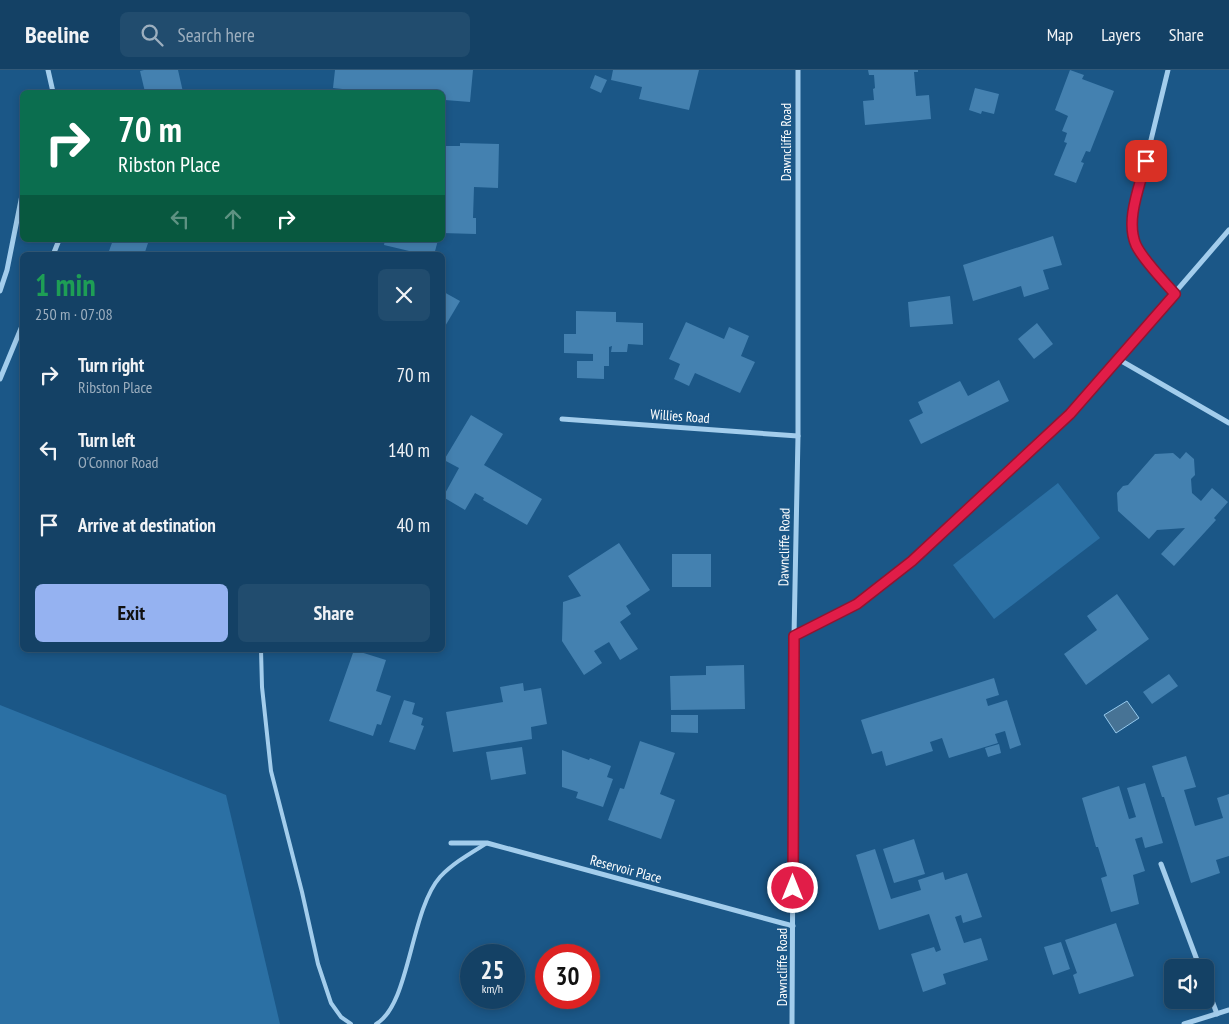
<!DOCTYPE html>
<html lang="en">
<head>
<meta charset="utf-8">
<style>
  :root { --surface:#144165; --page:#214c6e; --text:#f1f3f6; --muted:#9dafbf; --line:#335a79; --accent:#95b2f1 }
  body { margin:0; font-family:"PT Sans Narrow",sans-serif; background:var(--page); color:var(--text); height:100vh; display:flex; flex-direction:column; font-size:19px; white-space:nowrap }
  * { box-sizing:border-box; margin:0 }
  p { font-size:16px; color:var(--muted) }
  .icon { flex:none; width:28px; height:28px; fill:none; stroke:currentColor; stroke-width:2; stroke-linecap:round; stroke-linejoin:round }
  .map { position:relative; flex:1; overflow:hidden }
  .panel { position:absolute; left:20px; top:182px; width:425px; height:400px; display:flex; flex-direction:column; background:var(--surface); border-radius:8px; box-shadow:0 2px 8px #0003,0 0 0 1px var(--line) }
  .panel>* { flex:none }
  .hud { position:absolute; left:20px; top:20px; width:425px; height:152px; border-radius:8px; box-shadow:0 2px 8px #0003,0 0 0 1px var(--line); background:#0b6e4f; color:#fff; overflow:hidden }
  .buttons { position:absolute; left:1164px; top:889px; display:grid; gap:10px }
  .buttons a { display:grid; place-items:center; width:50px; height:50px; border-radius:8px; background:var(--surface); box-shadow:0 2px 8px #0003,0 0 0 1px var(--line); font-size:25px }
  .speed { position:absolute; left:460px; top:874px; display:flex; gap:10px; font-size:25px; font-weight:700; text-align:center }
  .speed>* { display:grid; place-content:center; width:65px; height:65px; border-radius:50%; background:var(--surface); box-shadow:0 2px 8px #0003,0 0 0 1px var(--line); line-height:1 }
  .speed small { font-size:12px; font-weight:400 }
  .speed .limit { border:8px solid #d22; background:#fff; color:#111 }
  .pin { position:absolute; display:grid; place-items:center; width:42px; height:42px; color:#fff; margin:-21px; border-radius:10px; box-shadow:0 2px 8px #0006 }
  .me { position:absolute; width:55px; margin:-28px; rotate:0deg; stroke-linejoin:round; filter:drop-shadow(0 0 4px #0008) }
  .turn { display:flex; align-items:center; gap:18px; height:105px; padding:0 15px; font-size:22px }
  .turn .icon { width:65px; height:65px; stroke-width:2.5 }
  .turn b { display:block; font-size:35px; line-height:42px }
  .lanes { display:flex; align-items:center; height:48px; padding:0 15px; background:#0003; justify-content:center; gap:25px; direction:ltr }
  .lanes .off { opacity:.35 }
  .round { display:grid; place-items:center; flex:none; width:52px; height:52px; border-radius:8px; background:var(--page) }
  .head { display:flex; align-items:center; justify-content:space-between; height:85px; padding:0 15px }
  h1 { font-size:30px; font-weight:600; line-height:38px; color:#1e9e55 }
  .primary-button { display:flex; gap:10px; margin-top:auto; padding:10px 15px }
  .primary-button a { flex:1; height:58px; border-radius:8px; background:var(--accent); color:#111; font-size:20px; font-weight:600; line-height:58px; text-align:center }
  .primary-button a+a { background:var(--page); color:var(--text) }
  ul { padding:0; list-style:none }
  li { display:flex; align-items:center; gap:15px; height:75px; padding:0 15px }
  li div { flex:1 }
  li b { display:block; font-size:19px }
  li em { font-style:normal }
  header { display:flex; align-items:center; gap:30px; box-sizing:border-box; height:70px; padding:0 25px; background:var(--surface); border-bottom:1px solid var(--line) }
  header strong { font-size:24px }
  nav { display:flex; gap:28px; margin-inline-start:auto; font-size:18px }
  .search { width:350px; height:45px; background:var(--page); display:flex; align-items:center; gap:12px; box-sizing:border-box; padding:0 18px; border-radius:8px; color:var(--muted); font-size:19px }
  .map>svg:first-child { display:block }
  .green { fill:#2b70a4 }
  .water { fill:#477395; stroke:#96caee }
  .building { fill:#4481b0 }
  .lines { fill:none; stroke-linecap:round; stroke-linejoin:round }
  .service { stroke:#a3cdec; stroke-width:4 }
  .minor { stroke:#a3cdec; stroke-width:5 }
  .route-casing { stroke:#92132f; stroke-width:12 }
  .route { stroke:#e11d48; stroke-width:9 }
  .labels { text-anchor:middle; stroke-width:4; stroke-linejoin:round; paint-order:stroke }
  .street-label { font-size:14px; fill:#fff; stroke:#1b5787 }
</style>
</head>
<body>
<header>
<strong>Beeline</strong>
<div class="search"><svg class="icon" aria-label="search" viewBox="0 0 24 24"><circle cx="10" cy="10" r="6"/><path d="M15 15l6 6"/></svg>Search here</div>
<nav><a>Map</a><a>Layers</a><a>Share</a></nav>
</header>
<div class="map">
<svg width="1229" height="954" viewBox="0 0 1229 954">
  <rect width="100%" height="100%" fill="#1b5787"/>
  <!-- green -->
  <g class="green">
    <polygon points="1058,413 1100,468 994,549 953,495"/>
    <polygon points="0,635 226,725 280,954 0,954"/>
  </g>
  <!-- water -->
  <polygon class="water" points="1127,631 1139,648 1116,663 1104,645"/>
  <!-- building -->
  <g class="building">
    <polygon points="144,0 178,0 183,22 145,22 140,1"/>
    <polygon points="335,0 473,0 470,32 445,30 442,28 442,22 371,22 333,18"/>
    <polygon points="613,0 699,0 689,40 639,29 642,17 611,10"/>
    <polygon points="868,0 918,0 918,2 914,2 916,26 929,25 931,49 865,55 863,31 874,30 873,19 875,18 874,5 869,5"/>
    <polygon points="1070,0 1084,5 1082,9 1114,21 1090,82 1086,81 1081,92 1084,93 1076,113 1054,105 1067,73 1064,72 1067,63 1062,61 1068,46 1055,40"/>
    <polygon points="595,5 607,10 601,23 590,18"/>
    <polygon points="975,18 999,24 994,44 982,41 981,44 969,40"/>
    <polygon points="460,73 499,74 498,118 474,117 473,148 476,148 476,164 442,163 442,76 460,76"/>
    <polygon points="1053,166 1062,195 1043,200 1049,219 1024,227 1021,216 973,231 963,195"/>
    <polygon points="113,170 149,170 144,185 120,185 109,181"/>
    <polygon points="385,170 438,170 434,185 426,185 384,175"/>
    <polygon points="442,221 460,231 444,258 442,257"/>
    <polygon points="950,226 953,254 910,257 908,232"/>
    <polygon points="576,241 616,242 616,252 643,253 643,275 628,274 627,282 611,282 612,276 609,277 609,296 604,296 604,309 577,308 577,291 593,291 593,284 564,283 564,264 576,264"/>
    <polygon points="686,252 724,269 729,257 749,266 741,286 755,292 740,323 695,303 689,316 674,309 680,294 669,289"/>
    <polygon points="1037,253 1053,274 1034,289 1018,269"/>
    <polygon points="999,310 1009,331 921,374 909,350 923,343 918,332 960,311 968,326"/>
    <polygon points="471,345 503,364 484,395 542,429 527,455 483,430 484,428 475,423 465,440 443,427 459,398 444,390"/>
    <polygon points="1186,382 1194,389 1195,405 1191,409 1192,423 1201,431 1212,418 1228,432 1214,448 1216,450 1174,496 1161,484 1185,458 1157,460 1149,469 1118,441 1117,423 1123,416 1128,415 1155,384 1173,383 1180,389"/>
    <polygon points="619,473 650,520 626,536 631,544 620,552 638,579 620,590 609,572 594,581 602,593 584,605 562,571 563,532 581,526 568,506"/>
    <rect x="672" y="484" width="39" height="33"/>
    <polygon points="1117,524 1149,569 1086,615 1064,584 1097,560 1087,546"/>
    <polygon points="354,580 386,590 376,621 391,626 381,655 377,654 373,666 329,651"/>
    <polygon points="744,595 745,639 671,640 670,606 706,605 706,596"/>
    <polygon points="1169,604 1178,616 1152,634 1143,622"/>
    <polygon points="994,608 999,625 986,629 988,636 1007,630 1021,675 1010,679 1005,661 995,664 998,673 949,688 942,668 930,672 933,681 886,696 882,681 872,684 861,650"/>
    <polygon points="523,613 524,621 541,618 547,654 531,657 532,669 453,682 446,642 503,632 500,617"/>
    <polygon points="404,630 415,633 412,644 423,648 421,655 424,656 415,680 389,672"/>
    <polygon points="671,645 698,645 698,663 671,662"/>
    <polygon points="640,671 675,683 660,724 675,730 661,769 608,750 620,718 624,719"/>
    <polygon points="999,674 1001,683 988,687 985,678"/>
    <polygon points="522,677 526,704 491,710 486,682"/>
    <polygon points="562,680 589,690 590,688 611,696 607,707 613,709 603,737 576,728 578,722 562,717"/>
    <polygon points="1186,686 1196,717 1184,720 1195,756 1223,748 1217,728 1229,724 1229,786 1216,790 1220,803 1191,813 1164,727 1162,727 1152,696"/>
    <polygon points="1145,713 1163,773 1145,778 1142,767 1135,769 1145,801 1133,805 1139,834 1111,842 1101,808 1107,806 1098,777 1096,777 1082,728 1119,716 1129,749 1136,747 1127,718"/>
    <polygon points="914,769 925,804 894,813 883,779"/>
    <polygon points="875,779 891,829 921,820 918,810 943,802 945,810 967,803 982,847 963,853 961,845 955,847 964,873 981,868 988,890 943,904 946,914 923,922 911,884 934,877 936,882 941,880 929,844 879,860 856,785"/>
    <polygon points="1116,853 1134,906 1079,924 1073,905 1077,903 1065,870"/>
    <polygon points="1061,872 1070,899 1053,905 1044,877"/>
  </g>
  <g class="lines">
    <!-- service -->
    <g class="service">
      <polyline points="261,580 262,617 271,701 302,822 318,894 331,933 341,947 351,954"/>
      <path d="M376,954C410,935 410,841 440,807C453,793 471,783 487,773"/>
    </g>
    <!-- minor -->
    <g class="minor">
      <polyline points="48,0 53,22"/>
      <polyline points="1168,0 1133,144 1133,164 1137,176 1175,224"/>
      <polyline points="53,185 59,170"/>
      <polyline points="0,221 7,200 22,125"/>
      <polyline points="1118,289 1229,353"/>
      <polyline points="0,309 22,256"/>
      <polyline points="562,349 798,366"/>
      <polyline points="794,566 857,534 912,491 1070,344 1229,160"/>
      <polyline points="451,773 487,773 793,856"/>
      <polyline points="1161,794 1200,898"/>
      <polyline points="1205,912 1217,944"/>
      <polyline points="792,954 794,566 798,366 798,0"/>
      <polyline points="1184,954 1229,940"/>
    </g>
  </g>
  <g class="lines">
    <defs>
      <path id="route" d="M793,818L794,566L857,534L912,491L1070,344L1175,224C1164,211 1143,190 1136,175C1125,150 1140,116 1146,91"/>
    </defs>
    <!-- route casing -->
    <use href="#route" class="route-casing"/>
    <!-- route -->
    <use href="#route" class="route"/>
  </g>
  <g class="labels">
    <!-- street labels -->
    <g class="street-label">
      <text transform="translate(786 72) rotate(-90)" y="5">Dawncliffe Road</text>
      <text transform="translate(680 346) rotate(4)" y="5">Willies Road</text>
      <text transform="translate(784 477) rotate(-89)" y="5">Dawncliffe Road</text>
      <text transform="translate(626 799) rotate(15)" y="5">Reservoir Place</text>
      <text transform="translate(782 897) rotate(-90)" y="5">Dawncliffe Road</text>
    </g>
  </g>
</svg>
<div class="buttons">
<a><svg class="icon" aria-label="sound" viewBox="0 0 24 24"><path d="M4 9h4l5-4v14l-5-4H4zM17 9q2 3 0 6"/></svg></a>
</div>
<div class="speed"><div>25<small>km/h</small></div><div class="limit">30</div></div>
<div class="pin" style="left:1146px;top:91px;background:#d93025"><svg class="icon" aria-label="arrive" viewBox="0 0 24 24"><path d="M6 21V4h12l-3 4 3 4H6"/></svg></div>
<svg class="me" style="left:793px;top:818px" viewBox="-20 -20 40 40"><circle r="17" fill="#e11d48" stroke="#fff" stroke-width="3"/><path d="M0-11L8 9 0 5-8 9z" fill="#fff"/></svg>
<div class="hud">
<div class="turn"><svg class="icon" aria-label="right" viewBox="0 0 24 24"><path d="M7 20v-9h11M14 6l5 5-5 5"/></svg><div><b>70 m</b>Ribston Place</div></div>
<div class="lanes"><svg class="icon off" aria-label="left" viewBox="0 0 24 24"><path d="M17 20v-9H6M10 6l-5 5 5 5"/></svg><svg class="icon off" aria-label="ahead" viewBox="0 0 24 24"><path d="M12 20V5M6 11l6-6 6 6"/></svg><svg class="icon" aria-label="right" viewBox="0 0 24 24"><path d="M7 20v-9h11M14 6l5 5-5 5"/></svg></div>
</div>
<section class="panel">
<div class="head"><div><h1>1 min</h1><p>250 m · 07:08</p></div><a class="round"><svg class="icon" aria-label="close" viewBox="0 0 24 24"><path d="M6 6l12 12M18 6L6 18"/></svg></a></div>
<ul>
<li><svg class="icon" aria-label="right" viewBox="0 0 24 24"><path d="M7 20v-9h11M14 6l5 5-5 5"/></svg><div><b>Turn right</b><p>Ribston Place</p></div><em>70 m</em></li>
<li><svg class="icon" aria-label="left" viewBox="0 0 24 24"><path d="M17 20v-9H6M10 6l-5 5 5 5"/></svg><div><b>Turn left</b><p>O'Connor Road</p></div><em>140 m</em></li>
<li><svg class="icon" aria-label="arrive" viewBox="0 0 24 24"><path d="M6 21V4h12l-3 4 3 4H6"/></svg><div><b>Arrive at destination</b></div><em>40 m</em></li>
</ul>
<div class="primary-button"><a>Exit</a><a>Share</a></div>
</section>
</div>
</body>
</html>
